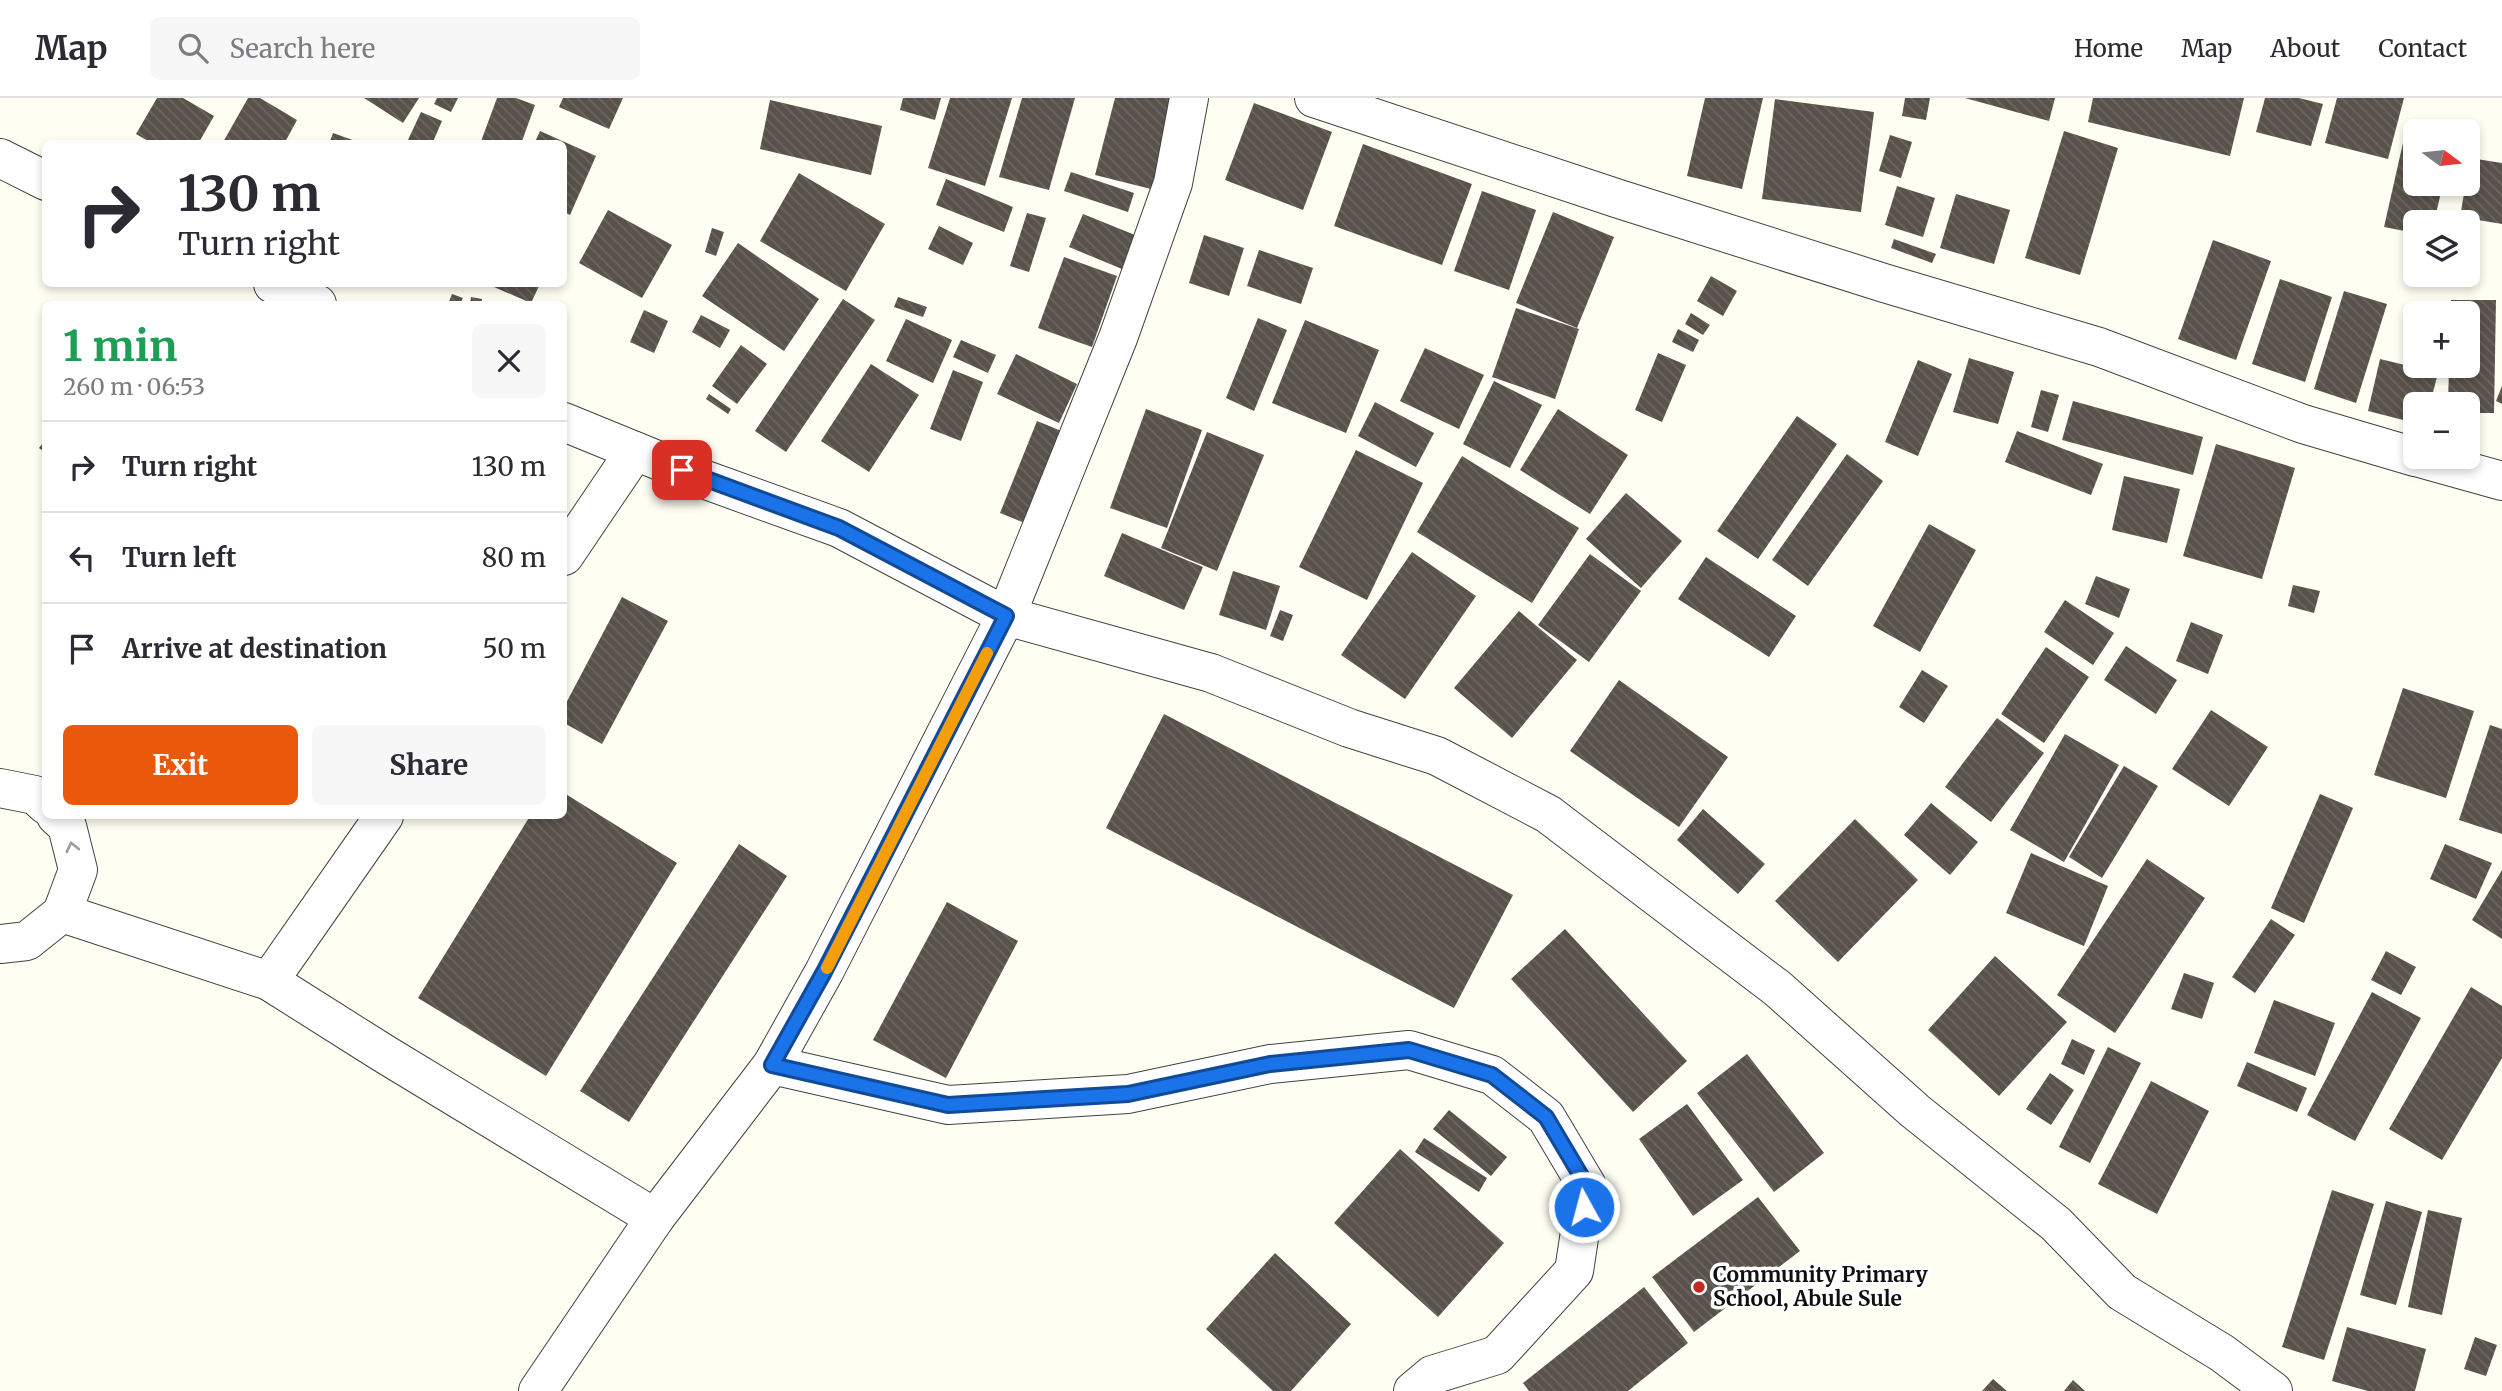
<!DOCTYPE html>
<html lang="en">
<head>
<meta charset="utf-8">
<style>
  :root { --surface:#fff; --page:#f7f7f7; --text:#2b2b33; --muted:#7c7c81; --line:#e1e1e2; --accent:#ea580c }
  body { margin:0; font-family:Merriweather,serif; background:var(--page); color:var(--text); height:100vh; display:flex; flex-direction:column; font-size:26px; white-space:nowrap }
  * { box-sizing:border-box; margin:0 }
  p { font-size:23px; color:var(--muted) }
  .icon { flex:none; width:38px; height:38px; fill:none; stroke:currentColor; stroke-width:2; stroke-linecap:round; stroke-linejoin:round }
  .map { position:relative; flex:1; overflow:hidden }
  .side { position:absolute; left:42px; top:203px; width:525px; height:518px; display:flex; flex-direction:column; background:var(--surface); border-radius:10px; box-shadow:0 4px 10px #0003 }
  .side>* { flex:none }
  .top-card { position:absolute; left:42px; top:42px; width:525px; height:147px; border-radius:10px; box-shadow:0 4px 10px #0003; background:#fff; color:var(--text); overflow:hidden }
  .needle { width:46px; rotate:105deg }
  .buttons { position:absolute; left:2403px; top:21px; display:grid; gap:14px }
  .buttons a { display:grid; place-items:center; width:77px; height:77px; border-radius:10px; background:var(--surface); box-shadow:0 4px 10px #0003; font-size:35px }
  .pin { position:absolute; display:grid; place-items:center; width:60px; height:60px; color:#fff; margin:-30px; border-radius:14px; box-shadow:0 4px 10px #0006 }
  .me { position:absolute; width:77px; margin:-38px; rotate:353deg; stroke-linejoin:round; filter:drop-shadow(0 0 5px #0008) }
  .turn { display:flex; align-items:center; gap:24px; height:147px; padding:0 21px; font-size:32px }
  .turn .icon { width:91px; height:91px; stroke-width:2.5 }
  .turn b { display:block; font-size:49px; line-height:60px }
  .round { display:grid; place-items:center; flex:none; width:74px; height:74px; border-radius:10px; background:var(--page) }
  .overview { display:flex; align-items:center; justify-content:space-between; height:119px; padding:0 21px }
  h1 { font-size:42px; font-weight:700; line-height:52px; color:#1e9e55 }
  .button { display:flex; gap:14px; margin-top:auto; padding:14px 21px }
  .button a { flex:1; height:80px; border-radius:10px; background:var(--accent); color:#fff; font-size:28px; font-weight:700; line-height:80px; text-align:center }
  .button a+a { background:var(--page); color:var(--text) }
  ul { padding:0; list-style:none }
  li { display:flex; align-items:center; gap:21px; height:91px; padding:0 21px; border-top:2px solid var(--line) }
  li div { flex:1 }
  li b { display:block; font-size:26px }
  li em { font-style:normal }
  header { display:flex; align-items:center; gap:42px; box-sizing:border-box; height:98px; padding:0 35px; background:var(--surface); border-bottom:2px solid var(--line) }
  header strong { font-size:33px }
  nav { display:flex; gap:38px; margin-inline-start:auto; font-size:24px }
  .search { width:490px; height:63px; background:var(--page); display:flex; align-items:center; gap:18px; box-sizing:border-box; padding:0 24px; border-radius:10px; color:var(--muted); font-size:26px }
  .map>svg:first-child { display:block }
  .building { fill:url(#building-back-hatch) }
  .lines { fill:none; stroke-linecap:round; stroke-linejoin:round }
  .minor-casing { stroke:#424242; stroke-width:40 }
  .minor { stroke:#fff; stroke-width:38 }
  .oneway { stroke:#9f9f9f }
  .route-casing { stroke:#114b97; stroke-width:18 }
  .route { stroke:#1a73e8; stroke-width:12 }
  .slow { stroke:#f59e0b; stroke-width:12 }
  .poi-dot { fill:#c9271d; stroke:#fff; stroke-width:2.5 }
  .labels { text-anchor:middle; stroke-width:7; stroke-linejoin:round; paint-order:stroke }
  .poi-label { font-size:21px; font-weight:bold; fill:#0f0f0f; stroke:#fff; text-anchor:start }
</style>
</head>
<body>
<header>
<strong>Map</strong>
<div class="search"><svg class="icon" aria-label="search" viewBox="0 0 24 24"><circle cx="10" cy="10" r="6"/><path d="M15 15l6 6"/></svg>Search here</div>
<nav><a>Home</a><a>Map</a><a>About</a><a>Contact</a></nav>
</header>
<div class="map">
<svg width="2502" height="1293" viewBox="0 0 2502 1293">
  <defs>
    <pattern id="building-back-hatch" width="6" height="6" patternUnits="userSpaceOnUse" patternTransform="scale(1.75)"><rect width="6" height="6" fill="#59524b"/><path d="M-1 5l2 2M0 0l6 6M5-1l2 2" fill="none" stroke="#6c6661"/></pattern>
  </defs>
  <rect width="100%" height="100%" fill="#fffef2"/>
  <!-- building -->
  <g class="building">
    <polygon points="157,0 183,0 214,18 198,46 153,46 136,36"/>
    <polygon points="248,0 260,0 297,22 284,46 222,46"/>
    <polygon points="364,0 419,0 403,25"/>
    <polygon points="437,0 458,0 451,14 434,6"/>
    <polygon points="497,0 516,0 535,7 521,46 480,46"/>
    <polygon points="563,0 623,0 609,31 559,9"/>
    <polygon points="903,0 941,0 935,22 900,12"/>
    <polygon points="950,0 1012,0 985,88 928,70"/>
    <polygon points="1022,0 1075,0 1049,92 999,79"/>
    <polygon points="1115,0 1175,0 1151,91 1095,77"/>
    <polygon points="1705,0 1763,0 1742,91 1687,78"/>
    <polygon points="1905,0 1930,0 1926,22 1902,18"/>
    <polygon points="1965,0 2055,0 2049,23"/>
    <polygon points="2093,0 2244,0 2230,58 2088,24"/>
    <polygon points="2265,0 2299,0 2323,6 2311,48 2256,34"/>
    <polygon points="2337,0 2404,0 2388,61 2325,45"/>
    <polygon points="1775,1 1874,14 1861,114 1762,101"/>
    <polygon points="770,2 882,28 871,77 760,51"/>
    <polygon points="1254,5 1332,34 1303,112 1225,82"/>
    <polygon points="421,14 442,23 432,46 410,46 407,44"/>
    <polygon points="540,33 596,58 570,117 564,114 564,46 534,46"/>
    <polygon points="2064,33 2118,50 2080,177 2025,160"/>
    <polygon points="333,35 361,45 361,46 329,46"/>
    <polygon points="2405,36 2415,38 2415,86 2443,86 2434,124 2415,124 2415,135 2384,129"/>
    <polygon points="1890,37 1912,44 1901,80 1879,73"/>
    <polygon points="1363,46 1472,86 1442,167 1334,128"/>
    <polygon points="2470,60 2502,65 2502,126 2460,119"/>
    <polygon points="1071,74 1134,95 1128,114 1064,93"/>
    <polygon points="799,75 885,126 846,193 760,143"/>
    <polygon points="946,81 1013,109 1004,134 936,107"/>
    <polygon points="1897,88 1935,100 1923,139 1885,127"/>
    <polygon points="1482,93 1536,112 1509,192 1454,173"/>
    <polygon points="1956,96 2010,112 1994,166 1940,150"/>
    <polygon points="608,112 672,147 642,200 579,165"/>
    <polygon points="1553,114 1614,139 1577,230 1516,205"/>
    <polygon points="1027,115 1046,120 1029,174 1010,168"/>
    <polygon points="1083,116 1135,137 1122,171 1069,149"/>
    <polygon points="939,128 973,145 963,167 928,151"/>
    <polygon points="712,130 724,134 716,158 705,154"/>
    <polygon points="1204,137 1244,150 1229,198 1189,185"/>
    <polygon points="1894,141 1936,156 1932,165 1891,150"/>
    <polygon points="2213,142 2271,163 2236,262 2178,241"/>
    <polygon points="738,145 819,201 784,253 702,198"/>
    <polygon points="1259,152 1313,170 1301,206 1247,188"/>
    <polygon points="1064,159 1117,178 1092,249 1038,230"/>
    <polygon points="1711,178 1737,193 1723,218 1697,203"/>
    <polygon points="2280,181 2332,199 2305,284 2252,266"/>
    <polygon points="487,186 540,186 531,205"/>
    <polygon points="2344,193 2387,206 2356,305 2314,291"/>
    <polygon points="452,196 463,200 460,206 448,206"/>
    <polygon points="471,199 482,201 481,206 470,206"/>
    <polygon points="898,199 927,209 923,219 894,209"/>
    <polygon points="843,201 875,222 786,354 755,333"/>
    <polygon points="2451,202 2496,202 2494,315 2468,315 2468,306 2448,306 2449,268 2468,268 2468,215 2450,215"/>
    <polygon points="1516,210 1579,231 1555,301 1492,279"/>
    <polygon points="644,212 668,223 654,255 630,244"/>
    <polygon points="1691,215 1710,227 1703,237 1685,226"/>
    <polygon points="701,217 730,232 720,250 692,234"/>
    <polygon points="1258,220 1287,232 1254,313 1226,300"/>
    <polygon points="906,221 952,242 933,285 886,263"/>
    <polygon points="1305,222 1379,252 1346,335 1272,305"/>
    <polygon points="1678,231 1699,242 1693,254 1672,244"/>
    <polygon points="961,242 996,257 988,275 953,259"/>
    <polygon points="741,247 767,266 737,306 712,288"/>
    <polygon points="1425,250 1484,277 1459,331 1400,303"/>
    <polygon points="1658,255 1686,267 1662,324 1635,312"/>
    <polygon points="1016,256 1077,286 1059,325 997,296"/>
    <polygon points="1969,260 2014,274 1998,326 1953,314"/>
    <polygon points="2380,261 2438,275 2430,306 2415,306 2415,325 2368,313"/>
    <polygon points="1918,262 1952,276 1918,358 1885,344"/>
    <polygon points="871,266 919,297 869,374 821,343"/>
    <polygon points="953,272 983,284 961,343 930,331"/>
    <polygon points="1494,283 1542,307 1510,370 1463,346"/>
    <polygon points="2502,288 2502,306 2496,303"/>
    <polygon points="2041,292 2059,297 2048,334 2031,329"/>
    <polygon points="709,296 731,311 728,316 706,301"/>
    <polygon points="2073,303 2203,339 2193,377 2062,342"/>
    <polygon points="1375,304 1434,335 1416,369 1358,338"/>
    <polygon points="1146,311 1202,332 1167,430 1110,410"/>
    <polygon points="1558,311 1628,357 1590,416 1520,372"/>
    <polygon points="1797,318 1837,346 1758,461 1717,433"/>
    <polygon points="1037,323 1064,334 1027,426 1000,415"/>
    <polygon points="2017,333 2103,366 2091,397 2005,364"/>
    <polygon points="1207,334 1264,357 1217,473 1161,450"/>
    <polygon points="46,341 46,355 39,350"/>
    <polygon points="2216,346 2295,370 2262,481 2183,458"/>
    <polygon points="1356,352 1423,385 1367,502 1299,469"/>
    <polygon points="1847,356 1883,383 1808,488 1772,462"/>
    <polygon points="1462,358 1579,430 1532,505 1417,434"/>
    <polygon points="2124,378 2180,391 2167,445 2112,432"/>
    <polygon points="1626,395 1682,443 1641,490 1586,441"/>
    <polygon points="1929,426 1976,452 1920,554 1873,528"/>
    <polygon points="1122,435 1203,469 1184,512 1104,478"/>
    <polygon points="1412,454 1476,498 1405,601 1341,557"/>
    <polygon points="1590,456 1641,493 1589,564 1538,527"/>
    <polygon points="1706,459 1796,518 1769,559 1678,501"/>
    <polygon points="1233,473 1280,488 1266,532 1219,517"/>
    <polygon points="2096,478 2130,491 2119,520 2085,506"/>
    <polygon points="2293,487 2320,493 2314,515 2288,508"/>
    <polygon points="622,499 668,523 602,646 564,625 564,609"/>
    <polygon points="2065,502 2114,535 2093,567 2044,534"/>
    <polygon points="1280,512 1293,517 1283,543 1270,538"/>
    <polygon points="1519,513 1577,562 1512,640 1454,590"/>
    <polygon points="2191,524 2223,537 2208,576 2176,563"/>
    <polygon points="2126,548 2177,582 2156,616 2104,582"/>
    <polygon points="2046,549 2089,579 2044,645 2001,616"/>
    <polygon points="1922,572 1948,588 1924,625 1899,609"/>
    <polygon points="1619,582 1728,659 1679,729 1570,653"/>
    <polygon points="2403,590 2474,613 2446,700 2374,677"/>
    <polygon points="2211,612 2268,649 2229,708 2172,671"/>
    <polygon points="1164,616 1513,797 1454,910 1106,730"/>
    <polygon points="1997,620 2044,655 1991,724 1945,689"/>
    <polygon points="2490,627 2502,631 2502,736 2459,722"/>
    <polygon points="2065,636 2119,667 2064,764 2010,732"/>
    <polygon points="2124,668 2158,688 2102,780 2069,759"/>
    <polygon points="564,695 677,765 546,978 418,900 530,718 564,718"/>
    <polygon points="2320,696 2353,710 2304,825 2271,810"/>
    <polygon points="1931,705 1978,744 1950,777 1904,737"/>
    <polygon points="1703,711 1765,766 1738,796 1677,742"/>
    <polygon points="1855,721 1918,782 1838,864 1775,803"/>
    <polygon points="739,746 787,778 629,1024 580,993"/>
    <polygon points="2445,746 2492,765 2476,801 2430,781"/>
    <polygon points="2031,755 2108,788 2084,848 2006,815"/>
    <polygon points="2147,761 2205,800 2115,935 2057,897"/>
    <polygon points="2502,772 2502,841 2472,822"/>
    <polygon points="947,804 1018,843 946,980 873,942"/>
    <polygon points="2271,821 2295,837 2255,895 2232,879"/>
    <polygon points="1565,831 1687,963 1633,1014 1511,881"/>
    <polygon points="2386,853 2416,869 2401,897 2371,882"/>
    <polygon points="1995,858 2067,924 1999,998 1928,932"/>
    <polygon points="2184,875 2214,885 2202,921 2171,911"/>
    <polygon points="2471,889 2502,908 2502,960 2442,1062 2389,1031"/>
    <polygon points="2372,894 2421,920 2355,1043 2307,1017"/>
    <polygon points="2274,902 2335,925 2315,978 2254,955"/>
    <polygon points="2072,941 2095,952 2084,977 2061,966"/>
    <polygon points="2108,949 2141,965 2090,1065 2059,1049"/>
    <polygon points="1747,956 1824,1055 1774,1094 1697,995"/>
    <polygon points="2247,964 2307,990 2297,1014 2237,988"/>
    <polygon points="2050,975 2074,992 2051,1027 2026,1011"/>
    <polygon points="2151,983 2209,1013 2157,1116 2098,1086"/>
    <polygon points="1687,1006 1743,1082 1693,1118 1639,1041"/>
    <polygon points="1449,1012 1507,1059 1491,1078 1433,1031"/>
    <polygon points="1424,1040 1487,1080 1479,1094 1415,1054"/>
    <polygon points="1400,1051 1504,1145 1438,1219 1334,1125"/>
    <polygon points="2332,1092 2374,1106 2324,1262 2282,1249"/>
    <polygon points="1758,1099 1800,1153 1694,1234 1652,1179"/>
    <polygon points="2386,1103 2422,1114 2396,1207 2360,1197"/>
    <polygon points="2428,1112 2462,1120 2442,1217 2408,1209"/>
    <polygon points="1275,1155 1351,1226 1291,1293 1273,1293 1206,1231"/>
    <polygon points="1644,1189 1688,1245 1628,1293 1529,1293 1523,1285"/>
    <polygon points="2347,1229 2426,1251 2415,1293 2368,1293 2332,1283"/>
    <polygon points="2475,1239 2497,1247 2486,1278 2464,1271"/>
    <polygon points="1993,1281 2007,1293 1982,1293"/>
    <polygon points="2073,1282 2085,1293 2064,1293"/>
  </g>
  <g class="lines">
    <defs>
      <g id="minor">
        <polyline points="1314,0 1619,101 1884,185 2099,249 2303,326 2415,359"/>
        <polyline points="0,60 46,83"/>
        <polyline points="273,186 317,206"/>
        <polyline points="564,324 706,382 839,430 1006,518 1211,575 1349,630 1437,658 1548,716 1777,890 1915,1013 2056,1126 2122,1194 2222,1255 2273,1293"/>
        <polyline points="2416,359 2502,383"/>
        <polyline points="564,458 635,353"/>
        <polyline points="0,690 35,697 46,707"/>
        <polyline points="62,815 269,883 383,955 655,1120"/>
        <polyline points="0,846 27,843 62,815 78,772 67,728 56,718"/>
        <polyline points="269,883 384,718"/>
        <polyline points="772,967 948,1007 1128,996 1270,966 1409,952 1492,977 1546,1019 1587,1088 1574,1173 1497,1257 1432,1277 1413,1293"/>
        <polyline points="538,1293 655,1120 772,967 824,874 1006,518 1118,240 1173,85 1189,0"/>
      </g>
    </defs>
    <!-- minor casing -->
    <use href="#minor" class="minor-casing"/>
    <!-- minor -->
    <use href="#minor" class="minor"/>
  </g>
  <!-- one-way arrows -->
  <defs><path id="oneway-chevron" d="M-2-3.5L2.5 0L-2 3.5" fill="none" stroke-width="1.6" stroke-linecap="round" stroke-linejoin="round" transform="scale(1.75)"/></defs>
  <use class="oneway" href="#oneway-chevron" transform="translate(72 749) rotate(-103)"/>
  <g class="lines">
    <defs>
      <polyline id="route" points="682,372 839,430 1006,518 824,874 772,967 948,1007 1128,996 1270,966 1409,952 1492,977 1546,1019 1587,1088 1584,1109"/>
    </defs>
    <!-- route casing -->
    <use href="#route" class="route-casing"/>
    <!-- route -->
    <use href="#route" class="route"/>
    <!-- slow -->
    <polyline class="slow" points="827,870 987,555"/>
  </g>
  <!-- markers -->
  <circle class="poi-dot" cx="1699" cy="1189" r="7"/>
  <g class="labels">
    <!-- poi labels -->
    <g class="poi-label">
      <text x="1713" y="1184">Community Primary<tspan x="1713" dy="24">School, Abule Sule</tspan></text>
    </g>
  </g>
</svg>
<div class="buttons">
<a><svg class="needle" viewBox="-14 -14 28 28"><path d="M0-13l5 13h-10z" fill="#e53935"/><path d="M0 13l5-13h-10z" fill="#7c7c81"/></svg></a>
<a><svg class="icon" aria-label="layers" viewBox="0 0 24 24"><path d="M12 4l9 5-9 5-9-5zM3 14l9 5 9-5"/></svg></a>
<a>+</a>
<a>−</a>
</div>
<div class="pin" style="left:682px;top:372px;background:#d93025"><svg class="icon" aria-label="arrive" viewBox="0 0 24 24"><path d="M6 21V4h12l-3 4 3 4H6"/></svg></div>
<svg class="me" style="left:1584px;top:1109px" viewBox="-20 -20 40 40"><circle r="17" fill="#1a73e8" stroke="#fff" stroke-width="3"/><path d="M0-11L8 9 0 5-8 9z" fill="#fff"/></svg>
<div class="top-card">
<div class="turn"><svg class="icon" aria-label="right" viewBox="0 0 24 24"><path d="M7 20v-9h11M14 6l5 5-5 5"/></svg><div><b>130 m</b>Turn right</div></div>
</div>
<section class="side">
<div class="overview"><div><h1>1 min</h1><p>260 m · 06:53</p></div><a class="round"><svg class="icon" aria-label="close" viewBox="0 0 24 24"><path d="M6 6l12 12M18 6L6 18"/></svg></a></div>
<ul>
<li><svg class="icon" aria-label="right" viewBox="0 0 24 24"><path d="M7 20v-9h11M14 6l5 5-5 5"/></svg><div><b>Turn right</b></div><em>130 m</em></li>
<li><svg class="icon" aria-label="left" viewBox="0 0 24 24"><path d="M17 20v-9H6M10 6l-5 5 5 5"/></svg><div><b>Turn left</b></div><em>80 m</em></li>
<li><svg class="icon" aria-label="arrive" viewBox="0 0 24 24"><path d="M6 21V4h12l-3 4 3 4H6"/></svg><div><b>Arrive at destination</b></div><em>50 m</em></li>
</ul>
<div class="button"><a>Exit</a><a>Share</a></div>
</section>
</div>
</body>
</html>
